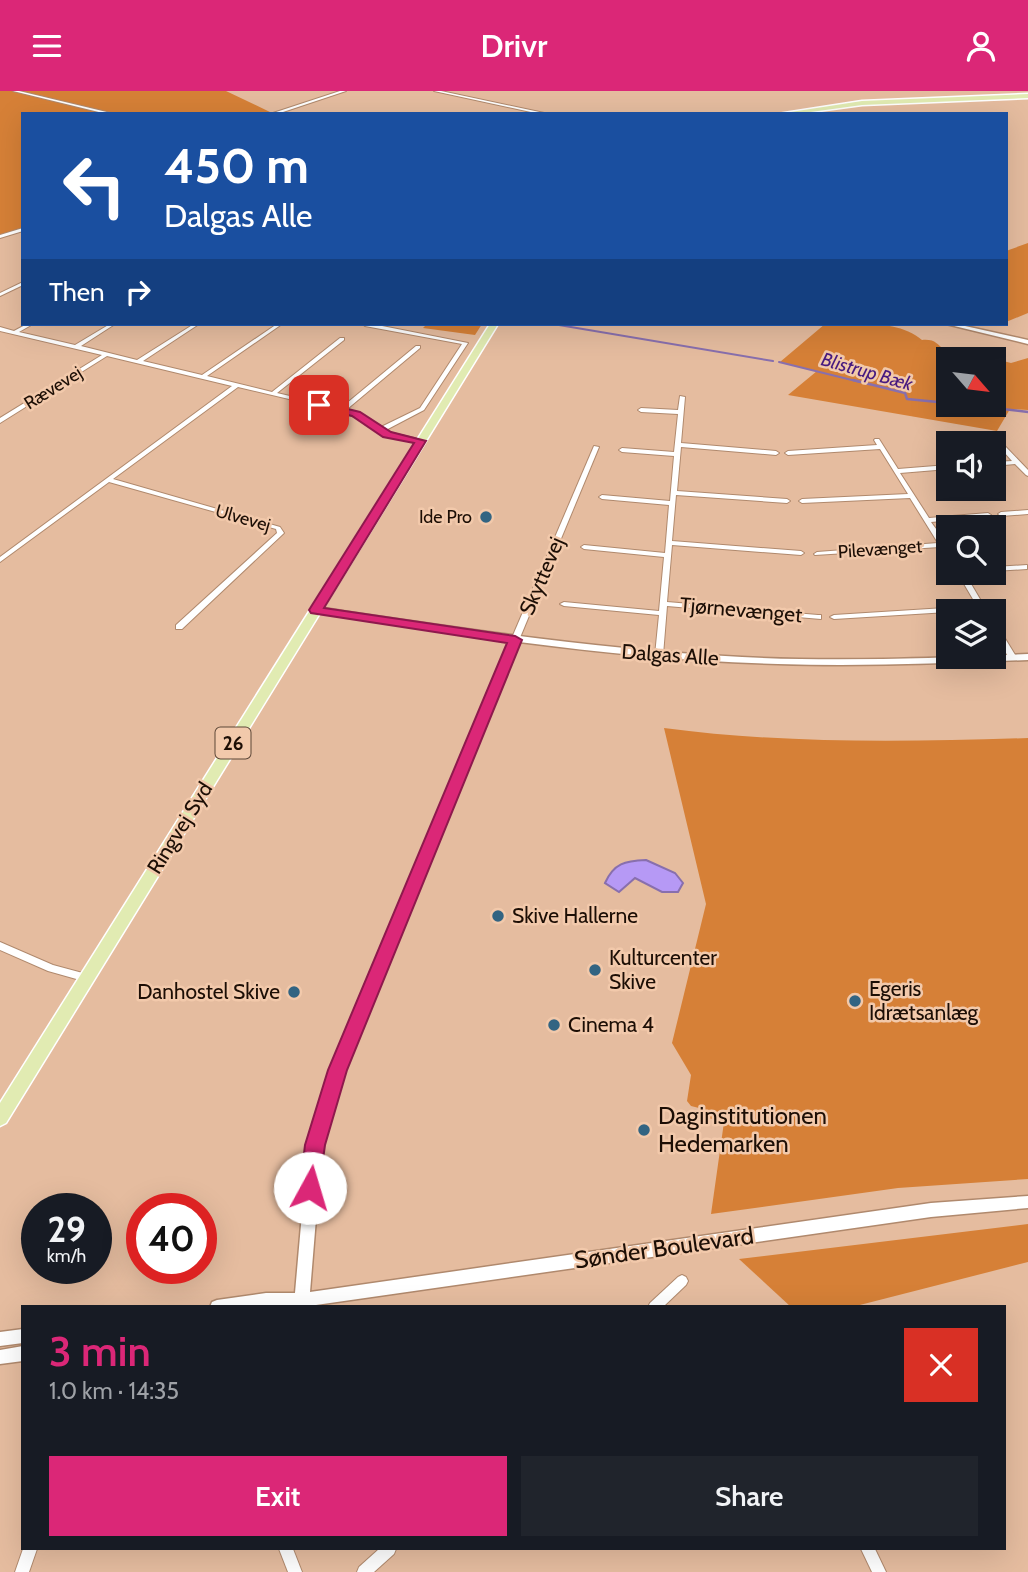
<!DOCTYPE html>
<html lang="en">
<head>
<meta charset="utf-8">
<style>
  :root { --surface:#171b24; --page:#20242c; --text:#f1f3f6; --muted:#9ea1a6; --accent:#db2777 }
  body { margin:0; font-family:Cabin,sans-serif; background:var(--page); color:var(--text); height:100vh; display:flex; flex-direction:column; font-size:26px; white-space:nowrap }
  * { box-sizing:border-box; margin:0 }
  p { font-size:23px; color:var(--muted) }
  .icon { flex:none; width:38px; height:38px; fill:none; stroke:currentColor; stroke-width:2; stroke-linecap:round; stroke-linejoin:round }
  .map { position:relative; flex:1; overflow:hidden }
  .side { position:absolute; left:21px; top:1214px; width:985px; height:245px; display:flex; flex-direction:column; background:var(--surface); border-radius:0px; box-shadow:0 7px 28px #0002 }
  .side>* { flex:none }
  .hud { position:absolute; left:21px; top:21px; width:987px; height:214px; border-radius:0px; box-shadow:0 7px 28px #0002; background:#1a4fa0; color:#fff; overflow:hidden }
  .needle { width:46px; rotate:118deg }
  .controls { position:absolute; left:936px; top:256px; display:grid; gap:14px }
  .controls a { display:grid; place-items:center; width:70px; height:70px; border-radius:0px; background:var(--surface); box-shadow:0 7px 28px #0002; font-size:35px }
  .speed { position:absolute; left:21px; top:1102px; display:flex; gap:14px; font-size:35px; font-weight:700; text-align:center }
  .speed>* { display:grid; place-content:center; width:91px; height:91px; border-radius:50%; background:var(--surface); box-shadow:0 7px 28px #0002; line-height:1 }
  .speed small { font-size:18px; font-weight:400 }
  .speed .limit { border:10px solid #d22; background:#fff; color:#111 }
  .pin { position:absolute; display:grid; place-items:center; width:60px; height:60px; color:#fff; margin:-30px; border-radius:14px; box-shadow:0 4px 10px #0006 }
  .me { position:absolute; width:77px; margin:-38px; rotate:6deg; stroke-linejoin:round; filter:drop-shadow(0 0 5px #0008) }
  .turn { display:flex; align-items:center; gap:24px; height:147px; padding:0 28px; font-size:32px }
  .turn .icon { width:91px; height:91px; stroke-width:2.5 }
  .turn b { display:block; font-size:49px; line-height:60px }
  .then { display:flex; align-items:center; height:66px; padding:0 28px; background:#0003; gap:14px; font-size:26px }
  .round { display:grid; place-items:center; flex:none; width:74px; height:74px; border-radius:0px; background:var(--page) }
  .headline { display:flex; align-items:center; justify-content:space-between; height:119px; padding:0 28px }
  h1 { font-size:42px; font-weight:600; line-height:52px; color:var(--accent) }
  .primary-button { display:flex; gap:14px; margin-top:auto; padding:14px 28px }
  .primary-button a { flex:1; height:80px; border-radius:0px; background:var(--accent); color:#fff; font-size:28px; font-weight:600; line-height:80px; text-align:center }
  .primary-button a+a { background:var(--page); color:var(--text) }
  header { display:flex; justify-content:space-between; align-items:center; height:91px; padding:0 28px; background:var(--accent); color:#fff; font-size:32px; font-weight:600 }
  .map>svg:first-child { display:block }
  .green { fill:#d68037 }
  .water { fill:#b699f5; stroke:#886fad; stroke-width:2 }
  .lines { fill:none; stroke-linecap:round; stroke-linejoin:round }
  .stream-far1 { stroke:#886fad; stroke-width:2 }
  .stream { stroke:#886fad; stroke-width:2.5 }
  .minor-casing { stroke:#b0896d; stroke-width:2 }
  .tertiary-casing { stroke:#b0896d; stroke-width:3 }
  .primary-casing { stroke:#fff; stroke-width:3 }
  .minor { fill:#fff; fill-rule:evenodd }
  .tertiary { fill:#fff; fill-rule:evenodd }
  .primary { fill:#e1ebb2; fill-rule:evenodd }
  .route { fill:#db2777; stroke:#8e194d; stroke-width:2 }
  .poi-dot { fill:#326482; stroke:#f2c9ab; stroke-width:2.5 }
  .labels { text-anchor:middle; stroke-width:5; stroke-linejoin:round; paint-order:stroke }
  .far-street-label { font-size:18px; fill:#1c0e05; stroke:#f2c9ab }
  .far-poi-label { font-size:18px; fill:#1c0e05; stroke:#f2c9ab; text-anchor:end }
  .far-water-label { font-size:19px; font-style:italic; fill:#471a7f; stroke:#f2c9ab }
  .shield { fill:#f2c9ab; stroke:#5c4637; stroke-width:2 }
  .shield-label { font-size:19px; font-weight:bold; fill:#1c0e05 }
  .street-label { font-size:21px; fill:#1c0e05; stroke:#f2c9ab }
  .poi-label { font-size:21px; fill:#1c0e05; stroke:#f2c9ab; text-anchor:start }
  .near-poi-label { font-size:24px; fill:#1c0e05; stroke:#f2c9ab; text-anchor:start }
  .near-street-label { font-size:24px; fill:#1c0e05; stroke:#f2c9ab }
</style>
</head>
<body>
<header><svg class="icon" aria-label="menu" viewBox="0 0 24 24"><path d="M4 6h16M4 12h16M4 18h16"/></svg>Drivr<svg class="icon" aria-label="person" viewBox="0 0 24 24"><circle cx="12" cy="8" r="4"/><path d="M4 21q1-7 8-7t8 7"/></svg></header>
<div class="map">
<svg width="1028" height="1481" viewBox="0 0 1028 1481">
  <rect width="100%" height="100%" fill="#e5bc9f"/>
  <!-- green -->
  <g class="green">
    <polygon points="0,0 226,0 270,21 23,23 23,137 0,145"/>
    <polygon points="1028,152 1028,222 1006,231 1006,160"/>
    <polygon points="427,233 482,233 475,244 423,237"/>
    <path d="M825,233C855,233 898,228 922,249C936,248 936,253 946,260C952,264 962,266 969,268H948V313H994V268H987L988,266L1011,272L1028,267V319L1010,318L997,340L788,304L817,280L780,271Z"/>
    <path d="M664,637C785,653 906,651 1028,647V1088L898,1097L711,1123L724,1031L704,1026L703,1018L691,1015L687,1010L691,984L672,952L706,813Z"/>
    <polygon points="1028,1133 1028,1171 852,1216 791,1216 739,1168"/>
  </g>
  <!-- water -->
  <path class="water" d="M646,769L675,782L683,792L678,801H662L635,787L619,801L605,792C614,772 625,770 646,769Z"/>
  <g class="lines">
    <!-- stream-far1 -->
    <g class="stream-far1">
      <polyline points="553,233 773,270"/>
      <polyline points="779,271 860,291"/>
    </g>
    <!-- stream -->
    <g class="stream">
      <polyline points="853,289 905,302 907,308 948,312"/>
      <polyline points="959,313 1028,321"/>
    </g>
    <defs>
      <g id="minor">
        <polygon points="13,0 19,0 115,23 107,23"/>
        <polygon points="340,0 346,0 277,23 270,23"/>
        <polygon points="434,0 441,0 549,23 540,23"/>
        <polygon points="23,137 23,140 0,147 0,144"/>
        <polygon points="23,191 23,194 0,205 0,202"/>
        <polygon points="27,233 33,233 19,241 75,254 110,233 115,233 81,255 137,269 194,233 199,233 143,270 202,284 277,233 282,233 207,285 272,301 340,247 344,247 344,249 277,302 341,317 416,255 420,255 420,257 346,319 366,327 379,337 420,317 462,253 365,235 363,233 372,233 468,252 424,319 384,340 423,349 423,351 377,341 362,329 340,320 238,296 113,388 280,436 284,442 182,538 176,538 176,534 277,442 276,438 109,391 0,471 0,466 232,295 107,265 0,332 0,327 102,264 0,240 0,236 14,240"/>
        <polygon points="680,305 685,306 681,352 776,360 779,362 776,364 681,356 677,400 787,408 790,410 787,412 676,404 672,450 801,460 804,462 801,464 672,454 667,511 818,524 821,524 821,528 667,515 663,564 659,566 655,564 659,524 564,515 560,513 564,511 659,520 664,466 584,458 581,456 584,454 665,462 669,414 602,408 599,406 602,404 670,410 674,365 622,361 619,359 622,357 674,361 678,323 641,321 638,319 641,317 678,319"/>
        <polygon points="999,345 1003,345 1002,352 1028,379 1028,385 1026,384 1015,373 994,375 994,371 1012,370 996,352"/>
        <path d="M875,348H879L898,378L948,374V378L900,382L929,427L988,422L991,424L988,426L931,431C938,441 949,453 948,465L946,464L940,456L815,464L814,463L817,461L938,452L910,407L802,412L799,410L802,408L908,403L880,358L788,364L785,362L788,360L877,354L874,349Z"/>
        <polygon points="594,355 599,356 519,549 518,551 512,551 511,549"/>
        <polygon points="1028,419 1028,423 1001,425 998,423 1001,421"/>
        <polygon points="1027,474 1027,478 994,480 994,476"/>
        <polygon points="957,481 964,481 987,520 948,520 948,521 834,528 830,526 834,524 977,515"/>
        <polygon points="994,534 998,536 1017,567 1016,569 1013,569 1009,567 994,542"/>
        <polygon points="0,851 53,874 90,884 92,887 90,890 87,891 48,880 0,859"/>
        <polygon points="682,1184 686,1186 688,1190 686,1194 663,1216 648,1216 650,1212 678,1186"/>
        <polygon points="23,1458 37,1458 29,1481 15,1481"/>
        <polygon points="279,1458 293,1458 302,1481 288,1481"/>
        <polygon points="379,1458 396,1458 394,1463 374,1481 357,1481 359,1476"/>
        <polygon points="861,1458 875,1458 886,1481 872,1481"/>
      </g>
      <g id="tertiary">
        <polygon points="946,233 956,233 1028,249 1028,253"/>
        <path d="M316,516C458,537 599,559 742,566C838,571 934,567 1028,563V569C945,572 861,576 778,573C691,571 605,562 519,551L343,979L322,1054L310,1201L931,1112L1028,1105V1117L931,1126L302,1216H210L212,1211L217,1209L266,1202H295L308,1054L331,979L510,550L313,521L312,519Z"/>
        <polygon points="23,1238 23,1252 0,1255 0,1241"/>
        <polygon points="23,1255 23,1270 0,1273 0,1259"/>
      </g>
      <g id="primary">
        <polygon points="1028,3 1028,7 862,14 796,23 778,23 862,10"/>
        <polygon points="490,233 498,233 6,1032 0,1035 0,1012"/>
      </g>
    </defs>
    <!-- minor casing -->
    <use href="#minor" class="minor-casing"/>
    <!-- tertiary casing -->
    <use href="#tertiary" class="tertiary-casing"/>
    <!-- primary casing -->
    <use href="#primary" class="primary-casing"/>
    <!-- minor -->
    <use href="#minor" class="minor"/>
    <!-- tertiary -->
    <use href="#tertiary" class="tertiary"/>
    <!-- primary -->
    <use href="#primary" class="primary"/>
  </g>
  <!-- route -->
  <polygon class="route" points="319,311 360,321 391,341 426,350 324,517 515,545 522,549 347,979 325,1054 318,1104 310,1107 303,1104 300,1097 305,1054 328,979 507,552 311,522 309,519 414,352 383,346 352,325 315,316 315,312"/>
  <!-- markers -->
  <g class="poi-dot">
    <circle cx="486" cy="426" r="7"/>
    <circle cx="498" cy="825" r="7"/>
    <circle cx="595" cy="879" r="7"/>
    <circle cx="294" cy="901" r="7"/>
    <circle cx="855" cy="910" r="7"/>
    <circle cx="554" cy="934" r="7"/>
    <circle cx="644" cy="1039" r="7"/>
  </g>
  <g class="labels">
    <!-- far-street labels -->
    <g class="far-street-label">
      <text transform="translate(53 297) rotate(-32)" y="6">Rævevej</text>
      <text transform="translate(243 427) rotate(16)" y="6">Ulvevej</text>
      <text transform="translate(880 458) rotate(-4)" y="6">Pilevænget</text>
    </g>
    <!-- far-poi labels -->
    <g class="far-poi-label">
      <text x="472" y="432">Ide Pro</text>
    </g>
    <!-- far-water labels -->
    <g class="far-water-label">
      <text transform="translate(867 280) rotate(16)" y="7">Blistrup Bæk</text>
    </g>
    <!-- shield labels -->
    <rect class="shield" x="215.5" y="636.5" width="35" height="31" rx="5"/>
    <g class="shield-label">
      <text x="233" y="659">26</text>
    </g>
    <!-- street labels -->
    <g class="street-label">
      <text transform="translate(542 485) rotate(-67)" y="7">Skyttevej</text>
      <text transform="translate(741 519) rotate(5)" y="7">Tjørnevænget</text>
      <text transform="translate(670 564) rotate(4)" y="7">Dalgas Alle</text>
      <text transform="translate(180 737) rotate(-58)" y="7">Ringvej Syd</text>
    </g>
    <!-- poi labels -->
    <g class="poi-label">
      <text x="512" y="832">Skive Hallerne</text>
      <text x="609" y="874">Kulturcenter<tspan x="609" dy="24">Skive</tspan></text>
      <text x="869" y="905">Egeris<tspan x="869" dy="24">Idrætsanlæg</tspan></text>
      <text x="280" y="908" text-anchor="end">Danhostel Skive</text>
      <text x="568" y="941">Cinema 4</text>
    </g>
    <!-- near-poi labels -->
    <g class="near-poi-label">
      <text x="658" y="1033">Daginstitutionen<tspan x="658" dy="28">Hedemarken</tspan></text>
    </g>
    <!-- near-street labels -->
    <g class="near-street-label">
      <text transform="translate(664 1157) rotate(-8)" y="8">Sønder Boulevard</text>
    </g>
  </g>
</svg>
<div class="controls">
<a><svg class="needle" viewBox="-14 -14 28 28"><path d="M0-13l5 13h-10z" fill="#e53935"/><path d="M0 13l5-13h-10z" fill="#9ea1a6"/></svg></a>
<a><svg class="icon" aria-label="sound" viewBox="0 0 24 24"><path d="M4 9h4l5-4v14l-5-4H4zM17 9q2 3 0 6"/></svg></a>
<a><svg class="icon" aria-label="search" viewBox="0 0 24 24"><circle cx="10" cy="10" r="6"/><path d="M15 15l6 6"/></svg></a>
<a><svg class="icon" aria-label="layers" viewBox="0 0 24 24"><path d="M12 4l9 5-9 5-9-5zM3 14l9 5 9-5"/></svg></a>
</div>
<div class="speed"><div>29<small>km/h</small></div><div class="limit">40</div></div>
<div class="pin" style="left:319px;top:314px;background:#d93025"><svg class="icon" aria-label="arrive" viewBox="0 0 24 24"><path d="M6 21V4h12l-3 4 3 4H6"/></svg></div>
<svg class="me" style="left:310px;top:1097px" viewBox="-20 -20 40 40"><circle r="19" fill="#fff"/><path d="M0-13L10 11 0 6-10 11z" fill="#db2777"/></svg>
<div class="hud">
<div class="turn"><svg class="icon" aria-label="left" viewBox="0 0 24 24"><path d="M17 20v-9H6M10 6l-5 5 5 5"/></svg><div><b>450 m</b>Dalgas Alle</div></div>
<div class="then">Then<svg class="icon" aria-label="right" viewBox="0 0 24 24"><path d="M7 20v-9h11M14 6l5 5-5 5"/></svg></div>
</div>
<section class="side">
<div class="headline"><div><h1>3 min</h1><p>1.0 km · 14:35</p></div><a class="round" style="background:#d93025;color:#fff"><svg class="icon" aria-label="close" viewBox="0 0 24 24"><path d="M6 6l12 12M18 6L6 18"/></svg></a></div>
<div class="primary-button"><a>Exit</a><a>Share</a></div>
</section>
</div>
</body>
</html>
